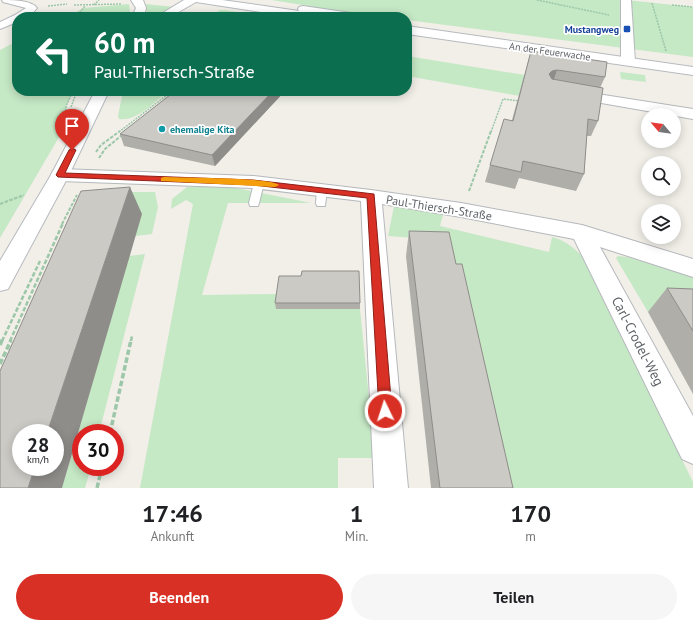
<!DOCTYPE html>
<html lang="de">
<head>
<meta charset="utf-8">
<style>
  :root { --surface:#fff; --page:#f6f6f6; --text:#202124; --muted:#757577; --accent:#d93025 }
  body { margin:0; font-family:"PT Sans",sans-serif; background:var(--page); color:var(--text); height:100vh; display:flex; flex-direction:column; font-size:15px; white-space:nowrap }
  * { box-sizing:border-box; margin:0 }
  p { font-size:13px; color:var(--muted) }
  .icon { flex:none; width:22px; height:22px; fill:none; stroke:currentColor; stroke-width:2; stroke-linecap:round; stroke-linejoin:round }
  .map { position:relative; height:488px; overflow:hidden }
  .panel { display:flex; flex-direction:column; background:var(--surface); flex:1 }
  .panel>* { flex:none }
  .top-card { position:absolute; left:12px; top:12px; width:400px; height:84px; border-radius:16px; box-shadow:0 2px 10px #0003; background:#0b6e4f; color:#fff; overflow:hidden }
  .needle { width:26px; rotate:299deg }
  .tools { position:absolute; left:641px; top:108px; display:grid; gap:8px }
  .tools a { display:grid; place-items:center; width:40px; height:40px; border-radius:50%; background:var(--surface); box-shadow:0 2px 10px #0003; font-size:20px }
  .speed { position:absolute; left:12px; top:424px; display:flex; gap:8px; font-size:20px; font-weight:700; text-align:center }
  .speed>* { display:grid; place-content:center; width:52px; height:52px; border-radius:50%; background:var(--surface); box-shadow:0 2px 10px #0003; line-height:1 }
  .speed small { font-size:10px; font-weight:400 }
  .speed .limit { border:6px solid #d22; background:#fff; color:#111 }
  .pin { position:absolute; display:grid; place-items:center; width:34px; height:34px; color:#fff; margin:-41px -17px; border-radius:50% 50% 50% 0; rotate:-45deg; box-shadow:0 0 4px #0007 }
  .pin .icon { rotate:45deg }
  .me { position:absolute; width:44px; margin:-22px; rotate:356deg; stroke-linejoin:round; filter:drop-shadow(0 0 3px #0008) }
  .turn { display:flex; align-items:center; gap:14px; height:84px; padding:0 16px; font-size:18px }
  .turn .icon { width:52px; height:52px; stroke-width:2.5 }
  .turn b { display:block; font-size:28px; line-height:34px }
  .eta { display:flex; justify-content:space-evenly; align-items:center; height:68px; text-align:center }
  .eta b { font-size:24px; font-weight:800; line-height:28px }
  .cta { display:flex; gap:8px; margin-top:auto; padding:8px 16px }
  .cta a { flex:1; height:46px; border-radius:24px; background:var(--accent); color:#fff; font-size:16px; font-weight:800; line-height:46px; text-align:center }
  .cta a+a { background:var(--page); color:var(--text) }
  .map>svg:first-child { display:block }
  .green { fill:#c5e8c5 }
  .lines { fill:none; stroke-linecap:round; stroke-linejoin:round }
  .lane-casing { stroke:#b5b8bc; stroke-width:2 }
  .street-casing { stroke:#b5b8bc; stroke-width:2 }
  .secondary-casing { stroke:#b6babf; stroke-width:2 }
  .path-far3 { stroke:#9cc7a9; stroke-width:1.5; stroke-dasharray:2 1; stroke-linecap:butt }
  .path-far2 { stroke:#9cc7a9; stroke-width:2; stroke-dasharray:3.5 1.5; stroke-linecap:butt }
  .path-far1 { stroke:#9cc7a9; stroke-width:2.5; stroke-dasharray:4.5 2; stroke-linecap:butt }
  .path { stroke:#9cc7a9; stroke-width:3.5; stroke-dasharray:5.5 2.5; stroke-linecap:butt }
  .lane { fill:#fff; fill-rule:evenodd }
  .street { fill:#fff; fill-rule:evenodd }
  .secondary { fill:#fff; fill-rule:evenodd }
  .wall { fill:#afaea9 }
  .shaded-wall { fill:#8f8d8a }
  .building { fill:#cccac5; stroke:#8f8d8a }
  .route { fill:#d93025; stroke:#8d1f18 }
  .slow { fill:#f59e0b }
  .transit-dot { fill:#1a4fb4; stroke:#fff; stroke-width:1.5 }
  .culture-dot { fill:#0f9aa8; stroke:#fff; stroke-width:1.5 }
  .labels { text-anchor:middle; stroke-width:3.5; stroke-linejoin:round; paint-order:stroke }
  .far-transit-label { font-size:10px; font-weight:bold; fill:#164399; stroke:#fff; text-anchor:end }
  .far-street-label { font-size:10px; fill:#5f6368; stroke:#fff }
  .far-culture-label { font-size:10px; font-weight:bold; fill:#0d838f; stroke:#fff; text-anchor:start }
  .street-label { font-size:12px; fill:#5f6368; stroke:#fff }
  .near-street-label { font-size:14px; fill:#5f6368; stroke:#fff }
</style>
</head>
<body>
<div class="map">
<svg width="693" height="488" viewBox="0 0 693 488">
  <rect width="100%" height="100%" fill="#f1efe8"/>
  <!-- green -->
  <g class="green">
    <path d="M272,0H626L693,7V57L407,20V17C362,17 316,7 272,0Z"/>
    <polygon points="129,4 130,12 127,17 66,17 84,8"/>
    <polygon points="146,4 174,7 157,17 144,17 147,12"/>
    <polygon points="220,10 225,10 268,17 235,17 215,13"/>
    <polygon points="17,41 17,91 73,91 66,106 66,125 0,238 0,50"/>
    <polygon points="407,56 537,77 531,98 407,76"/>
    <polygon points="620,72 645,75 646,82 621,79"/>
    <path d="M123,91H168C155,101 137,122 119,119L118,116Z"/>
    <polygon points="187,187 231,187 311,203 228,203 202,295 278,294 277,309 360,309 375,458 338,458 338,488 140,488 193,204 186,200 171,209 172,199"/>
    <polygon points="102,192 155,192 158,207 152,234 135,236"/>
    <path d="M394,206L443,215L440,226L549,252L552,237C564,240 572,246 581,255L693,482V488H496L415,238L388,236Z"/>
    <polygon points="145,254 99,433 81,433 81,467 91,467 85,488 62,488 129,256"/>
    <polygon points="618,256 627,257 693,276 693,313 648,312 616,258"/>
  </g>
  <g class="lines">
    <defs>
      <g id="lane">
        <polygon points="259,180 264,183 259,203 258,206 250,206 249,203 254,183"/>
        <polygon points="322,187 327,190 325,206 317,206 316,203 317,190"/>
      </g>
      <g id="street">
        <path d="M2,0C13,0 31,0 37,8C31,16 27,17 17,17V22L0,29V22L15,15L26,8L3,2Z"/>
        <polygon points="621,0 631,0 635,62 633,65 623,65 621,62"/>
        <polygon points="572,90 693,109 693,119 567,97 565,94 567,91"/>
        <polygon points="60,169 253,176 371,190 461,203 582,225 693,259 693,277 600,247 693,416 693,464 682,459 574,239 461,217 382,204 408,488 374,488 361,201 253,188 60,181 53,179 51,175 53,171"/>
      </g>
      <g id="secondary">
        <polygon points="131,0 143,0 146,8 144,17 132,17 136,8"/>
        <polygon points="184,0 222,0 299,11 298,9 299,7 303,6 358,14 364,17 335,17 321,15 323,17 294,17 196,2 170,17 156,17"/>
        <polygon points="407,26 693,67 693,75 407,34"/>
        <polygon points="95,91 109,91 69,175 8,289 0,291 0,261 51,175"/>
      </g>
    </defs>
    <!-- lane casing -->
    <use href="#lane" class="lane-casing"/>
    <!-- street casing -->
    <use href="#street" class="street-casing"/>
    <!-- secondary casing -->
    <use href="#secondary" class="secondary-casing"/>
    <!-- path-far3 -->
    <g class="path-far3">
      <polyline points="537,0 609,15"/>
      <polyline points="652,3 666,51"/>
      <polyline points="74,5 121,4"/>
      <polyline points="94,5 99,0"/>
      <polyline points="672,5 693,7"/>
      <polyline points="48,6 67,4"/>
      <polyline points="76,17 85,6"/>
      <polyline points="71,107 77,91"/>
      <polyline points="66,117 66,106 73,91"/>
      <polyline points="119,132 172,91"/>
      <polyline points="491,132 503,99 520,101"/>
    </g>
    <!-- path-far2 -->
    <g class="path-far2">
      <polyline points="96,152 101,145 120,131"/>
      <polyline points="99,158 105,149 122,135"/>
      <polyline points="469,191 491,131"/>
      <polyline points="0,204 24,195"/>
      <polyline points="62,224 77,195"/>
    </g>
    <!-- path-far1 -->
    <g class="path-far1">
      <polyline points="2,341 40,261"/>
      <polyline points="10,341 63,223"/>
      <polyline points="131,341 132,336"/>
    </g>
    <!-- path -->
    <g class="path">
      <polyline points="0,345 2,340"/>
      <polyline points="0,364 11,340"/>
      <polyline points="110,433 131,340"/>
      <polyline points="97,488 102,467"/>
    </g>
    <!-- lane -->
    <use href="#lane" class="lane"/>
    <!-- street -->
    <use href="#street" class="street"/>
    <!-- secondary -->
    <use href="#secondary" class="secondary"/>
  </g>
  <!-- wall -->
  <g class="wall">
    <polygon points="531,51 605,77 600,88 598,121 591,136 587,136 584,174 576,191 519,178 515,189 485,182 490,165 512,120"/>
    <polygon points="285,91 215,166 124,146 120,134"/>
    <polygon points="409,231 513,488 431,488 406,256"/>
    <polygon points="667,288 693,289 693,394 648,312"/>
    <polygon points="275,303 360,303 360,309 276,309"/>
  </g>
  <!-- shaded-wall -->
  <g class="shaded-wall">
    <polygon points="557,70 552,85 549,74 552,71"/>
    <polygon points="273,91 285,91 215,166 212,155"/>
    <polygon points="130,187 142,214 62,488 28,488 35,467 55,467 55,433 47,433"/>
  </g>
  <!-- building -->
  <g class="building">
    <polygon points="531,51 607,62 605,77 557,70 552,71 549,74 552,79 603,88 598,121 588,119 584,174 523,161 521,172 490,165 504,119 513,121"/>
    <polygon points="175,91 273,91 212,155 120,134"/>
    <polygon points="130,187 47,433 21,433 21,467 35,467 28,488 0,488 0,371 81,191"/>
    <polygon points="409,231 449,232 456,264 462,264 513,488 440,488"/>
    <polygon points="302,271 359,271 360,303 275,303 279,276 301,276"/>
    <polygon points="667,288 693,289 693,331"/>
  </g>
  <!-- route -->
  <polygon class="route" points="72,148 76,150 65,173 253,180 374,194 392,411 390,415 385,417 381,415 379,411 367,198 253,185 58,177 56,175 69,150"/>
  <!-- slow -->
  <path class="slow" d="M164,177C181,178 271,177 279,185L275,187L161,181V178Z"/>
  <!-- markers -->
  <rect class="transit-dot" x="623" y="25" width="8" height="8" rx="2"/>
  <circle class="culture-dot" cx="162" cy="129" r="4"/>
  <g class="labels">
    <!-- far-transit labels -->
    <g class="far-transit-label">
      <text x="619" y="33">Mustangweg</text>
    </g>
    <!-- far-street labels -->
    <g class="far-street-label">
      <text transform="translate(550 51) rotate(8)" y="4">An der Feuerwache</text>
    </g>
    <!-- far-culture labels -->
    <g class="far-culture-label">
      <text x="170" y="133">ehemalige Kita</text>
    </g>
    <!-- street labels -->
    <g class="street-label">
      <text transform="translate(439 208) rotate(9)" y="4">Paul-Thiersch-Straße</text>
    </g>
    <!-- near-street labels -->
    <g class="near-street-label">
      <text transform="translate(638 341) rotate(63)" y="5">Carl-Crodel-Weg</text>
    </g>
  </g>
</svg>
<div class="tools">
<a><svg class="needle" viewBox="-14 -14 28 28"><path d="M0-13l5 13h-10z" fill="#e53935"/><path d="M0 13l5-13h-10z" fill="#757577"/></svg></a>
<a><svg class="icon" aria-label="search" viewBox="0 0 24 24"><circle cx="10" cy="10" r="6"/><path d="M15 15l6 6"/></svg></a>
<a><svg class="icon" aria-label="layers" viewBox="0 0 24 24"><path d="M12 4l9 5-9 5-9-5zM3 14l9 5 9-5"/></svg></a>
</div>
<div class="speed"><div>28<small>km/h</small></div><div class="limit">30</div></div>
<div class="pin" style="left:72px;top:150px;background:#d93025"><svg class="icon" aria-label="arrive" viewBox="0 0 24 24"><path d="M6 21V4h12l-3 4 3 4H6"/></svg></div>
<svg class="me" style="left:385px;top:411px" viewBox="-20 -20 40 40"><circle r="17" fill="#d93025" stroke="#fff" stroke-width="3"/><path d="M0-11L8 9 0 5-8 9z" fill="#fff"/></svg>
<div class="top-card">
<div class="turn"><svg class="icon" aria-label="left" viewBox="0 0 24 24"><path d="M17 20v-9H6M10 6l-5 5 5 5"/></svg><div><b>60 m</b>Paul-Thiersch-Straße</div></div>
</div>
</div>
<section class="panel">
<div class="eta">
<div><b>17:46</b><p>Ankunft</p></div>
<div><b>1</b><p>Min.</p></div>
<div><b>170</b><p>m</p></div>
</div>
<div class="cta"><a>Beenden</a><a>Teilen</a></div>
</section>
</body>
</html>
